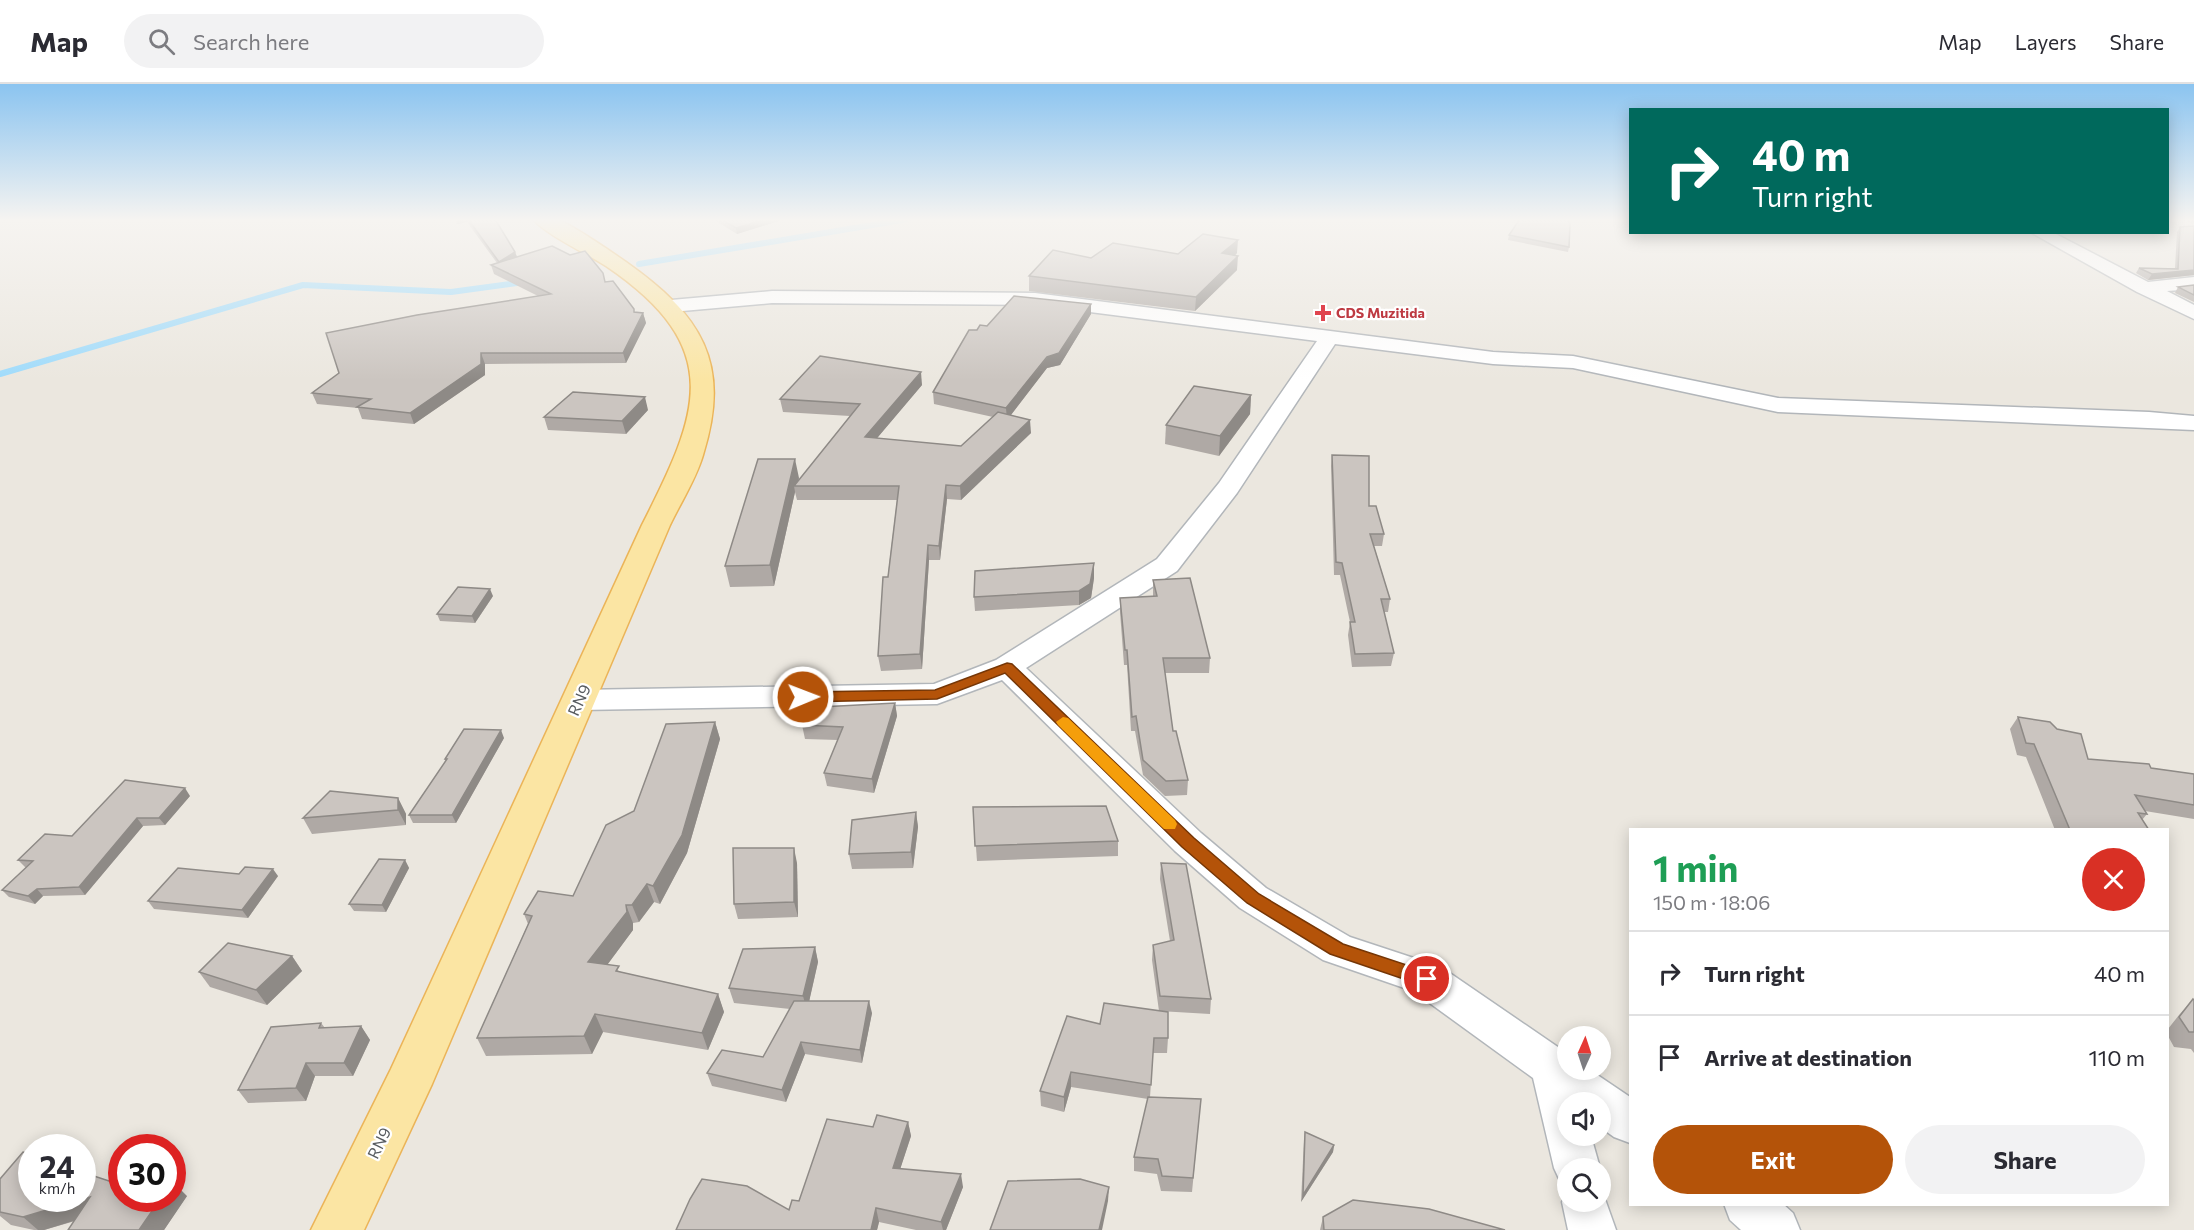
<!DOCTYPE html>
<html lang="en">
<head>
<meta charset="utf-8">
<style>
  :root { --surface:#fff; --page:#f2f2f3; --text:#2b2b33; --muted:#7c7c81; --line:#e1e1e2; --accent:#b45309 }
  body { margin:0; font-family:Commissioner,sans-serif; background:var(--page); color:var(--text); height:100vh; display:flex; flex-direction:column; font-size:22px; white-space:nowrap }
  * { box-sizing:border-box; margin:0 }
  p { font-size:20px; color:var(--muted) }
  .icon { flex:none; width:33px; height:33px; fill:none; stroke:currentColor; stroke-width:2; stroke-linecap:round; stroke-linejoin:round }
  .map { position:relative; flex:1; overflow:hidden }
  .sheet { position:absolute; left:1629px; top:744px; width:540px; height:378px; display:flex; flex-direction:column; background:var(--surface); border-radius:0px; box-shadow:0 3px 15px #0003 }
  .sheet>* { flex:none }
  .top-card { position:absolute; left:1629px; top:24px; width:540px; height:126px; border-radius:0px; box-shadow:0 3px 15px #0003; background:#00695c; color:#fff; overflow:hidden }
  .needle { width:39px; rotate:3deg }
  .fabs { position:absolute; left:1557px; top:942px; display:grid; gap:12px }
  .fabs a { display:grid; place-items:center; width:54px; height:54px; border-radius:50%; background:var(--surface); box-shadow:0 3px 15px #0003; font-size:30px }
  .speed { position:absolute; left:18px; top:1050px; display:flex; gap:12px; font-size:30px; font-weight:700; text-align:center }
  .speed>* { display:grid; place-content:center; width:78px; height:78px; border-radius:50%; background:var(--surface); box-shadow:0 3px 15px #0003; line-height:1 }
  .speed small { font-size:15px; font-weight:400 }
  .speed .limit { border:9px solid #d22; background:#fff; color:#111 }
  .pin { position:absolute; display:grid; place-items:center; width:51px; height:51px; color:#fff; margin:-26px; border:3px solid #fff; border-radius:50%; box-shadow:0 2px 6px #0007 }
  .me { position:absolute; width:66px; margin:-33px; rotate:89deg; stroke-linejoin:round; filter:drop-shadow(0 0 4px #0008) }
  .turn { display:flex; align-items:center; gap:21px; height:126px; padding:0 24px; font-size:27px }
  .turn .icon { width:78px; height:78px; stroke-width:2.5 }
  .turn b { display:block; font-size:42px; line-height:51px }
  .round { display:grid; place-items:center; flex:none; width:63px; height:63px; border-radius:32px; background:var(--page) }
  .overview { display:flex; align-items:center; justify-content:space-between; height:102px; padding:0 24px }
  h1 { font-size:36px; font-weight:700; line-height:45px; color:#1e9e55 }
  .cta { display:flex; gap:12px; margin-top:auto; padding:12px 24px }
  .cta a { flex:1; height:69px; border-radius:36px; background:var(--accent); color:#fff; font-size:24px; font-weight:700; line-height:69px; text-align:center }
  .cta a+a { background:var(--page); color:var(--text) }
  ul { padding:0; list-style:none }
  li { display:flex; align-items:center; gap:18px; height:84px; padding:0 24px; border-top:2px solid var(--line) }
  li div { flex:1 }
  li b { display:block; font-size:22px }
  li em { font-style:normal }
  header { display:flex; align-items:center; gap:36px; box-sizing:border-box; height:84px; padding:0 30px; background:var(--surface); border-bottom:2px solid var(--line) }
  header strong { font-size:28px }
  nav { display:flex; gap:33px; margin-inline-start:auto; font-size:21px }
  .search { width:420px; height:54px; background:var(--page); display:flex; align-items:center; gap:15px; box-sizing:border-box; padding:0 21px; border-radius:33px; color:var(--muted); font-size:22px }
  .map>svg:first-child { display:block }
  .lines { fill:none; stroke-linecap:round; stroke-linejoin:round }
  .stream { stroke:#9fdbfb; stroke-width:6 }
  .minor-casing { stroke:#b2b6ba; stroke-width:3 }
  .major-casing { stroke:#ebb458; stroke-width:3 }
  .minor { fill:#fff; fill-rule:evenodd }
  .major { fill:#fbe5a3; fill-rule:evenodd }
  .wall { fill:#afa9a5 }
  .shaded-wall { fill:#8e8a86 }
  .building { fill:#cbc5c0; stroke:#8e8a86; stroke-width:1.5 }
  .route { fill:#b45309; stroke:#753606; stroke-width:1.5 }
  .slow { fill:#f59e0b }
  .health-dot { fill:#e0444e; stroke:#fff; stroke-width:2 }
  .labels { text-anchor:middle; stroke-width:4.5; stroke-linejoin:round; paint-order:stroke }
  .far-health-label { font-size:14px; font-weight:bold; fill:#be3a42; stroke:#fff; text-anchor:start }
  .street-label { font-size:16px; fill:#585c60; stroke:#fff }
</style>
</head>
<body>
<header>
<strong>Map</strong>
<div class="search"><svg class="icon" aria-label="search" viewBox="0 0 24 24"><circle cx="10" cy="10" r="6"/><path d="M15 15l6 6"/></svg>Search here</div>
<nav><a>Map</a><a>Layers</a><a>Share</a></nav>
</header>
<div class="map">
<svg width="2194" height="1146" viewBox="0 0 2194 1146">
  <rect width="100%" height="100%" fill="#ebe7df"/>
  <g class="lines">
    <!-- stream -->
    <g class="stream">
      <polyline points="639,180 908,135"/>
      <polyline points="0,290 303,201 451,208 524,198"/>
    </g>
    <defs>
      <g id="minor">
        <polygon points="2030,148 2052,148 2148,198 2194,193 2194,205 2167,207 2194,221 2194,235 2137,208"/>
        <polygon points="772,207 1035,209 1493,268 1573,272 1778,314 2149,328 2194,332 2194,346 1778,328 1573,284 1493,280 1335,260 1237,409 1177,487 1026,584 1201,749 1266,804 1350,853 1441,883 1568,970 1568,986 1590,986 1630,1013 1630,1059 1614,1053 1600,1043 1600,1018 1568,1018 1568,1052 1591,1052 1600,1084 1568,1084 1568,1102 1561,1099 1554,1084 1533,994 1413,907 1323,876 1240,824 1175,767 1002,596 937,620 579,626 568,623 563,616 568,609 579,606 934,600 996,576 1157,475 1219,399 1317,257 1035,221 772,219 671,228 661,222 671,216"/>
        <polygon points="1600,1101 1616,1146 1568,1146 1562,1118 1568,1104 1568,1118 1600,1118"/>
        <polygon points="1724,1120 1783,1120 1793,1129 1800,1146 1741,1146 1730,1136"/>
      </g>
      <path id="major" d="M533,135C540,135 549,134 556,135C573,141 610,167 626,178C701,231 732,278 703,371C696,395 681,418 670,441L432,1000L364,1146H311L391,985L642,441C699,329 727,264 606,182C589,171 543,149 533,135Z"/>
    </defs>
    <!-- minor casing -->
    <use href="#minor" class="minor-casing"/>
    <!-- major casing -->
    <use href="#major" class="major-casing"/>
    <!-- minor -->
    <use href="#minor" class="minor"/>
    <!-- major -->
    <use href="#major" class="major"/>
  </g>
  <!-- wall -->
  <g class="wall">
    <polygon points="455,135 495,135 515,168 517,173 605,198 635,229 643,229 646,239 626,279 485,280 485,291 414,340 362,335 358,324 317,320 312,309 538,212 494,190 491,181 497,179 467,138 457,140"/>
    <polygon points="713,135 785,135 737,150"/>
    <polygon points="2180,135 2194,135 2194,140"/>
    <polygon points="2180,143 2194,191 2148,196 2136,189 2139,184 2175,184 2177,148"/>
    <polygon points="1509,151 1569,163 1568,168 1508,156"/>
    <polygon points="1237,169 1235,172 1237,186 1195,227 1029,207 1029,192 1091,174 1178,170"/>
    <polygon points="2194,201 2194,218 2175,209 2178,203"/>
    <polygon points="1091,220 1091,230 1060,281 1047,284 1011,331 1031,349 961,416 947,415 940,476 929,476 922,585 881,587 878,572 897,416 797,416 795,408 774,502 730,503 725,482 799,394 798,398 850,332 783,328 780,315 922,301 877,354 961,362 993,333 934,320 933,308 977,246 987,242"/>
    <polygon points="1251,311 1250,330 1219,372 1165,360 1166,341"/>
    <polygon points="648,326 626,350 548,346 544,333"/>
    <polygon points="1332,371 1369,422 1384,450 1382,462 1374,462 1390,515 1388,528 1384,528 1394,569 1391,582 1352,583 1348,551 1350,538 1340,491 1334,491 1331,382"/>
    <polygon points="1094,494 1091,514 1079,521 975,527 974,513"/>
    <polygon points="1153,496 1210,574 1209,589 1165,589 1173,647 1188,696 1187,711 1165,712 1143,691 1135,647 1131,647 1127,581 1124,581 1120,528 1120,514 1153,512"/>
    <polygon points="493,512 475,539 440,537 437,530"/>
    <polygon points="895,619 897,632 874,709 827,702 824,689 838,656 805,655 802,641"/>
    <polygon points="2018,633 2088,675 2194,690 2194,735 2145,727 2147,730 2142,736 2149,746 2055,746 2026,673 2017,671 2010,645"/>
    <polygon points="715,638 720,655 687,769 660,820 654,818 639,838 633,839 633,846 607,881 621,888 718,910 724,928 708,966 603,948 592,970 486,972 477,954 528,840 524,830 573,812 634,727"/>
    <polygon points="504,654 456,739 413,739 409,731 446,677 445,675"/>
    <polygon points="190,712 165,741 143,742 85,811 43,812 35,820 9,813 2,806 26,784 18,776 72,752"/>
    <polygon points="398,714 406,730 406,741 312,750 303,734"/>
    <polygon points="973,723 1118,757 1118,772 977,777"/>
    <polygon points="916,728 918,743 913,784 852,785 849,770"/>
    <polygon points="405,776 409,784 386,828 354,827 349,820"/>
    <polygon points="797,779 798,833 738,835 734,820"/>
    <polygon points="1161,779 1211,915 1210,930 1159,927 1152,876 1153,861 1170,857 1160,795"/>
    <polygon points="239,790 278,792 248,834 154,825 148,817"/>
    <polygon points="815,863 818,878 809,917 872,929 862,979 805,970 786,1018 712,1002 707,989 763,973 790,925 734,919 729,904"/>
    <polygon points="292,872 302,887 267,921 210,903 199,888"/>
    <polygon points="2193,915 2194,916 2194,969 2191,965 2174,963 2168,952 2168,945 2179,931"/>
    <polygon points="321,939 325,944 361,942 370,956 353,992 315,992 306,1017 248,1019 238,1006"/>
    <polygon points="1100,940 1168,954 1167,969 1153,969 1150,1013 1201,1015 1192,1108 1161,1107 1157,1090 1134,1087 1134,1073 1148,1015 1071,1003 1064,1028 1041,1022 1040,1007"/>
    <polygon points="908,1038 911,1052 900,1085 963,1103 946,1146 916,1146 879,1138 877,1146 676,1146 789,1126 799,1117 873,1043"/>
    <polygon points="1305,1048 1334,1061 1333,1068 1301,1118 1304,1055"/>
    <polygon points="0,1095 112,1098 187,1112 164,1146 68,1146 75,1137 44,1146 34,1146 11,1141 0,1132"/>
    <polygon points="1323,1133 1505,1146 1320,1146"/>
  </g>
  <!-- shaded-wall -->
  <g class="shaded-wall">
    <polygon points="456,135 467,135 467,138 457,140"/>
    <polygon points="767,135 785,135 737,150 736,144"/>
    <polygon points="1238,156 1237,169 1221,183 1222,169"/>
    <polygon points="515,168 517,173 499,178"/>
    <polygon points="1238,172 1237,186 1195,227 1196,213"/>
    <polygon points="2194,186 2194,191 2148,196 2152,190"/>
    <polygon points="1091,220 1091,230 1060,281 1047,284 1007,336 1006,324"/>
    <polygon points="643,229 646,239 626,279 623,269"/>
    <polygon points="481,269 485,280 485,291 414,340 410,329"/>
    <polygon points="921,288 922,301 867,366 865,353"/>
    <polygon points="1251,311 1250,330 1219,372 1220,352"/>
    <polygon points="645,313 648,326 626,350 622,337"/>
    <polygon points="1030,336 1031,349 961,416 960,402"/>
    <polygon points="795,375 799,394 797,402 794,402 795,408 774,502 770,481"/>
    <polygon points="946,401 947,415 940,476 939,462"/>
    <polygon points="928,461 929,476 922,585 920,570"/>
    <polygon points="1094,479 1094,494 1091,514 1079,521 1079,507"/>
    <polygon points="490,505 493,512 475,539 472,532"/>
    <polygon points="895,619 897,632 874,709 872,695"/>
    <polygon points="715,638 720,655 687,769 660,820 653,802"/>
    <polygon points="501,646 504,654 456,739 452,731"/>
    <polygon points="185,704 190,712 165,741 159,734"/>
    <polygon points="398,714 406,730 406,741 398,726"/>
    <polygon points="916,728 918,743 913,784 911,768"/>
    <polygon points="137,734 143,742 85,811 79,803"/>
    <polygon points="794,764 797,779 798,833 794,818"/>
    <polygon points="405,776 409,784 386,828 382,821"/>
    <polygon points="273,785 278,792 248,834 242,826"/>
    <polygon points="647,800 654,818 639,838 632,821"/>
    <polygon points="37,805 43,812 35,820 28,812"/>
    <polygon points="626,821 633,839 633,846 596,896 588,878"/>
    <polygon points="815,863 818,878 807,927 803,912"/>
    <polygon points="292,872 302,887 267,921 256,906"/>
    <polygon points="718,910 724,928 708,966 702,949"/>
    <polygon points="869,917 872,929 862,979 860,966"/>
    <polygon points="595,930 603,948 592,970 584,952"/>
    <polygon points="361,942 370,956 353,992 344,979"/>
    <polygon points="801,958 805,970 786,1018 782,1006"/>
    <polygon points="306,979 315,992 306,1017 296,1004"/>
    <polygon points="1071,988 1071,1003 1064,1028 1064,1013"/>
    <polygon points="908,1038 911,1052 896,1098 893,1084"/>
    <polygon points="1334,1061 1333,1068 1301,1118 1303,1111"/>
    <polygon points="961,1090 963,1103 946,1146 943,1146 941,1138"/>
    <polygon points="173,1098 187,1112 164,1146 139,1146 161,1114 172,1114"/>
    <polygon points="1109,1103 1108,1117 1102,1146 1099,1146"/>
    <polygon points="90,1113 106,1127 44,1146 38,1146 23,1133"/>
    <polygon points="876,1124 879,1138 877,1146 871,1146"/>
  </g>
  <!-- building -->
  <g class="building">
    <polygon points="468,135 495,135 515,168 499,178"/>
    <polygon points="721,135 767,135 736,144"/>
    <polygon points="1520,135 1567,135 1570,140 1569,163 1509,151"/>
    <polygon points="2194,142 2194,186 2152,190 2139,184 2178,185 2180,143"/>
    <polygon points="1203,150 1238,156 1222,169 1238,172 1196,213 1029,192 1053,166 1091,174 1113,159 1178,170"/>
    <polygon points="552,162 570,171 585,167 603,189 605,198 613,197 634,225 634,228 643,229 623,269 481,269 481,280 410,329 357,323 371,315 312,309 339,289 326,249 417,231 551,210 491,181"/>
    <polygon points="2194,201 2194,211 2178,203"/>
    <polygon points="1014,212 1091,220 1059,269 1047,273 1006,324 933,308 969,246 977,246 980,241 987,242"/>
    <polygon points="820,272 921,288 865,353 961,362 998,328 1030,336 960,402 946,401 939,462 928,461 920,570 878,572 883,493 888,493 899,402 794,402 860,320 780,315"/>
    <polygon points="1194,302 1251,311 1220,352 1166,341"/>
    <polygon points="573,308 645,313 622,337 544,333"/>
    <polygon points="1332,371 1369,372 1369,422 1376,422 1384,450 1370,450 1390,515 1381,515 1394,569 1355,570 1350,538 1355,538 1342,479 1336,478"/>
    <polygon points="758,375 795,375 770,481 725,482"/>
    <polygon points="1094,479 1090,500 1079,507 974,513 975,487"/>
    <polygon points="1190,494 1210,574 1163,574 1173,647 1176,647 1188,696 1166,697 1143,676 1136,632 1132,633 1127,566 1125,566 1120,514 1157,512 1153,496"/>
    <polygon points="458,503 490,505 472,532 437,530"/>
    <polygon points="895,619 872,695 824,689 843,643 802,641 802,624"/>
    <polygon points="2018,633 2050,638 2057,645 2081,650 2088,675 2149,680 2151,684 2194,690 2194,721 2135,711 2147,730 2138,729 2149,746 2070,746 2034,660 2026,659"/>
    <polygon points="715,638 682,751 653,802 647,800 632,821 626,821 627,828 588,878 619,882 616,887 718,910 702,949 595,930 584,952 477,954 532,832 524,830 538,807 573,812 606,741 634,727 666,640"/>
    <polygon points="464,645 501,646 452,731 409,731 447,675 445,675"/>
    <polygon points="125,696 185,704 159,734 137,734 79,803 37,805 28,812 2,806 33,777 18,776 45,750 72,752"/>
    <polygon points="330,707 398,714 398,726 303,734"/>
    <polygon points="1106,722 1118,757 975,762 973,723"/>
    <polygon points="916,728 911,768 849,770 852,736"/>
    <polygon points="733,764 794,764 794,818 734,820"/>
    <polygon points="379,775 405,776 382,821 349,820"/>
    <polygon points="1161,779 1186,780 1211,915 1160,912 1153,861 1174,856"/>
    <polygon points="245,783 273,785 242,826 148,817 178,784 239,790"/>
    <polygon points="228,859 292,872 256,906 199,888"/>
    <polygon points="815,863 803,912 729,904 743,865"/>
    <polygon points="2193,915 2194,916 2194,948 2189,948 2179,933"/>
    <polygon points="794,917 869,917 860,966 801,958 782,1006 707,989 722,966 763,973"/>
    <polygon points="1104,919 1168,928 1168,954 1154,954 1151,1001 1071,988 1064,1013 1040,1007 1067,932 1100,940"/>
    <polygon points="321,939 319,944 361,942 344,979 306,979 296,1004 238,1006 271,943"/>
    <polygon points="1148,1013 1201,1015 1193,1094 1162,1092 1158,1075 1134,1073"/>
    <polygon points="877,1031 908,1038 893,1084 961,1090 941,1138 876,1124 871,1146 676,1146 690,1115 702,1095 747,1102 789,1126 792,1116 799,1117 827,1035 873,1043"/>
    <polygon points="1305,1048 1334,1061 1303,1111"/>
    <polygon points="23,1068 32,1071 32,1114 82,1114 82,1088 112,1098 122,1098 122,1114 161,1114 139,1146 68,1146 90,1113 23,1133 0,1128 0,1095"/>
    <polygon points="1080,1095 1109,1103 1099,1146 990,1146 1008,1097"/>
    <polygon points="1353,1116 1429,1125 1505,1146 1324,1146 1323,1133"/>
  </g>
  <!-- sky -->
  <linearGradient id="sky" x2="0" y2="1"><stop stop-color="#8bc4f0"/><stop offset="0.46" stop-color="#f6f4f1"/><stop offset="1" stop-color="#f6f4f1" stop-opacity="0"/></linearGradient>
  <rect width="2194" height="296" fill="url(#sky)"/>
  <!-- route -->
  <polygon class="route" points="1007,579 1012,580 1194,754 1259,810 1343,860 1434,890 1436,895 1434,900 1427,903 1330,870 1247,819 1182,763 1005,589 937,615 803,618 796,613 803,608 935,606"/>
  <!-- slow -->
  <polygon class="slow" points="1063,633 1068,634 1175,736 1177,740 1175,745 1164,745 1058,641 1056,638"/>
  <!-- markers -->
  <path class="health-dot" d="M1320 220h6v6h6v6h-6v6h-6v-6h-6v-6h6z"/>
  <g class="labels">
    <!-- far-health labels -->
    <g class="far-health-label">
      <text x="1336" y="234">CDS Muzitida</text>
    </g>
    <!-- street labels -->
    <g class="street-label">
      <text transform="translate(579 616) rotate(-66)" y="6">RN9</text>
      <text transform="translate(379 1059) rotate(-64)" y="6">RN9</text>
    </g>
  </g>
</svg>
<div class="fabs">
<a><svg class="needle" viewBox="-14 -14 28 28"><path d="M0-13l5 13h-10z" fill="#e53935"/><path d="M0 13l5-13h-10z" fill="#7c7c81"/></svg></a>
<a><svg class="icon" aria-label="sound" viewBox="0 0 24 24"><path d="M4 9h4l5-4v14l-5-4H4zM17 9q2 3 0 6"/></svg></a>
<a><svg class="icon" aria-label="search" viewBox="0 0 24 24"><circle cx="10" cy="10" r="6"/><path d="M15 15l6 6"/></svg></a>
</div>
<div class="speed"><div>24<small>km/h</small></div><div class="limit">30</div></div>
<div class="pin" style="left:1427px;top:895px;background:#d93025"><svg class="icon" aria-label="arrive" viewBox="0 0 24 24"><path d="M6 21V4h12l-3 4 3 4H6"/></svg></div>
<svg class="me" style="left:803px;top:613px" viewBox="-20 -20 40 40"><circle r="17" fill="#b45309" stroke="#fff" stroke-width="3"/><path d="M0-11L8 9 0 5-8 9z" fill="#fff"/></svg>
<div class="top-card">
<div class="turn"><svg class="icon" aria-label="right" viewBox="0 0 24 24"><path d="M7 20v-9h11M14 6l5 5-5 5"/></svg><div><b>40 m</b>Turn right</div></div>
</div>
<section class="sheet">
<div class="overview"><div><h1>1 min</h1><p>150 m · 18:06</p></div><a class="round" style="background:#d93025;color:#fff"><svg class="icon" aria-label="close" viewBox="0 0 24 24"><path d="M6 6l12 12M18 6L6 18"/></svg></a></div>
<ul>
<li><svg class="icon" aria-label="right" viewBox="0 0 24 24"><path d="M7 20v-9h11M14 6l5 5-5 5"/></svg><div><b>Turn right</b></div><em>40 m</em></li>
<li><svg class="icon" aria-label="arrive" viewBox="0 0 24 24"><path d="M6 21V4h12l-3 4 3 4H6"/></svg><div><b>Arrive at destination</b></div><em>110 m</em></li>
</ul>
<div class="cta"><a>Exit</a><a>Share</a></div>
</section>
</div>
</body>
</html>
